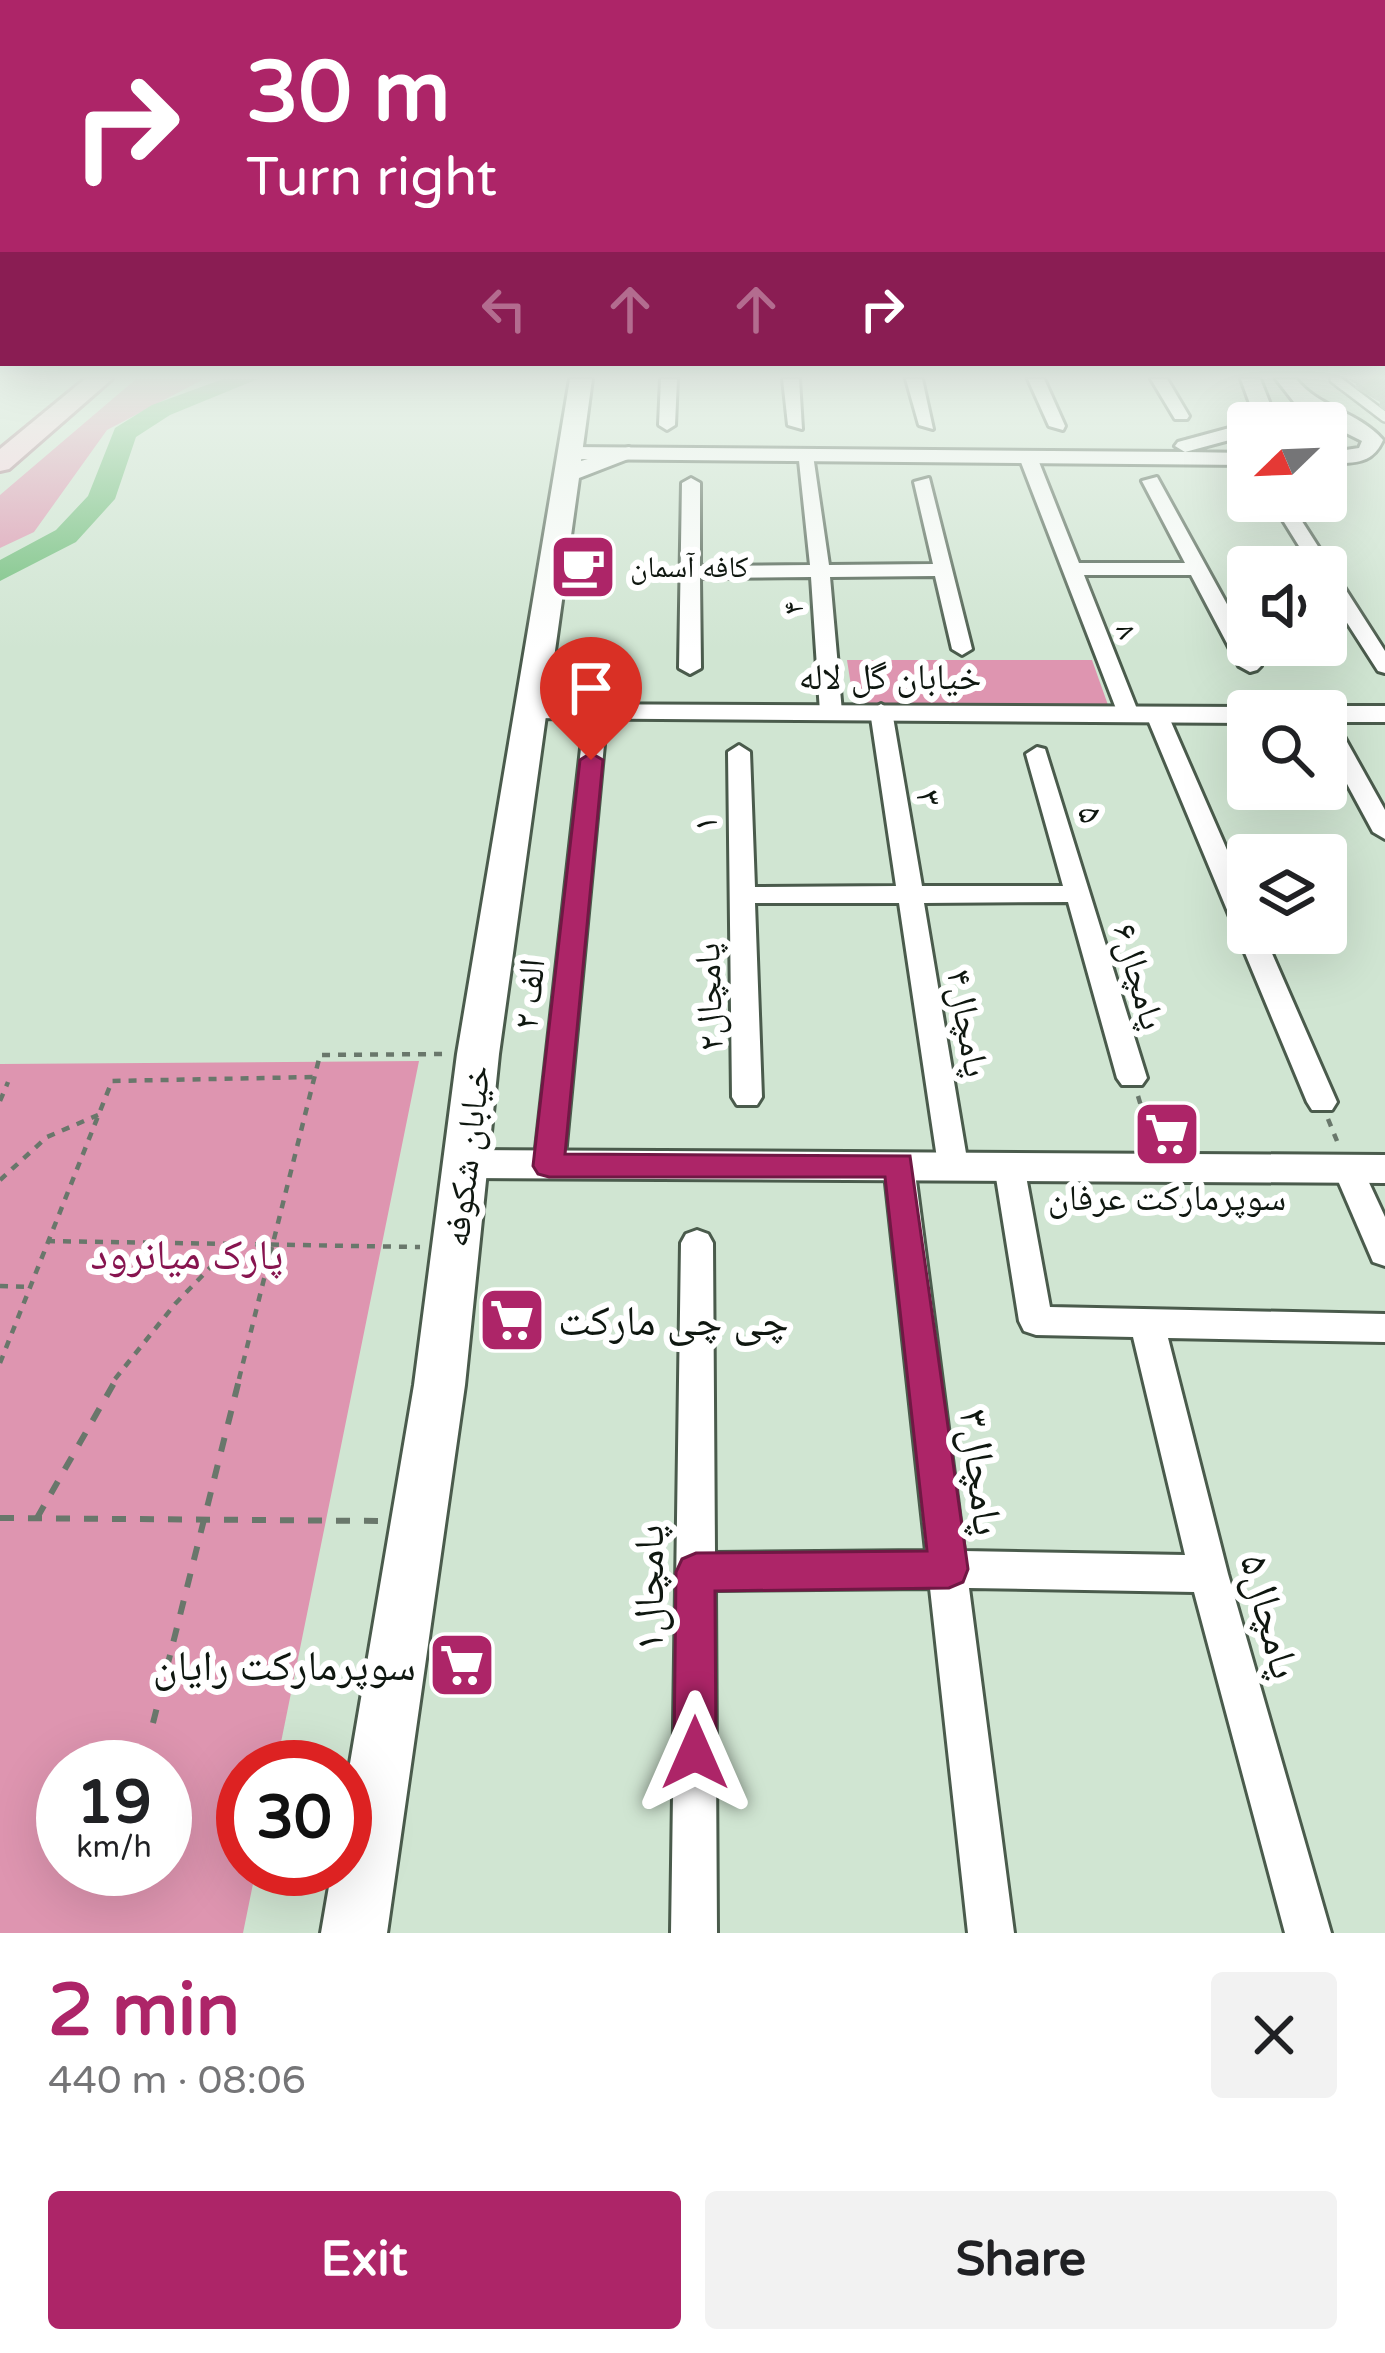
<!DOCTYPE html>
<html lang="en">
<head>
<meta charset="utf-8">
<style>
  :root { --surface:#fff; --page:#f2f2f2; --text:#202124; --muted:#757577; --accent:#ad2568 }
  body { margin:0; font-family:"Varela Round","Noto Naskh Arabic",sans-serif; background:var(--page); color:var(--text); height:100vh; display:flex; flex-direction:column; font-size:45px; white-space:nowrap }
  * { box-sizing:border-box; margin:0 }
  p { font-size:39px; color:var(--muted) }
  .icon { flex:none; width:66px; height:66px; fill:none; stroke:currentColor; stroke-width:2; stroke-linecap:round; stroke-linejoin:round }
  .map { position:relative; height:1933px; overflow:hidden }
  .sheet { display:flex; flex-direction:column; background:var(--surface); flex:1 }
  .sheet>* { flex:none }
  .hud { position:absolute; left:0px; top:0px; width:1386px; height:366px; box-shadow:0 12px 48px #0002; background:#ad2568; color:#fff; overflow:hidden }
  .needle { width:78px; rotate:247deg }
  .tools { position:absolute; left:1227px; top:402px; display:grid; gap:24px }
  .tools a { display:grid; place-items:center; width:120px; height:120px; border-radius:12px; background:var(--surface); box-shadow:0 12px 48px #0002; font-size:60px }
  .speed { position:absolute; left:36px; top:1740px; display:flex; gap:24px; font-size:60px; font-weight:700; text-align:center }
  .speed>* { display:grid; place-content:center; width:156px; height:156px; border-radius:50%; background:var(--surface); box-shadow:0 12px 48px #0002; line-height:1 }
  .speed small { font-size:30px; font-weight:400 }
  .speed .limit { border:18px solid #d22; background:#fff; color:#111 }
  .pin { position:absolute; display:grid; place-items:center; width:102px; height:102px; color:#fff; margin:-123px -51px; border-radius:50% 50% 50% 0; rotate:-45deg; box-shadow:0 0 12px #0007 }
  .pin .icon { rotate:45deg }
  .me { position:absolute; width:132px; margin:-66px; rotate:0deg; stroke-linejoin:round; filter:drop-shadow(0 0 9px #0008) }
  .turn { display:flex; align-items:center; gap:42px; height:252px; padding:0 48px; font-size:54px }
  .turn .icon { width:156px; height:156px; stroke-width:2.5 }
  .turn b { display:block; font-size:84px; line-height:102px }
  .lanes { display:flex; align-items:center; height:114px; padding:0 48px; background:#0003; justify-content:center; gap:60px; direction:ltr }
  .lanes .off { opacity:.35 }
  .round { display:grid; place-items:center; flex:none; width:126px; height:126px; border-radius:12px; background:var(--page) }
  .overview { display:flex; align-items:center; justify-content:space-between; height:204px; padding:0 48px }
  h1 { font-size:72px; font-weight:700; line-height:90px; color:var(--accent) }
  .button { display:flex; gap:24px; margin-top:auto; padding:24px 48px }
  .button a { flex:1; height:138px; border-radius:12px; background:var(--accent); color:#fff; font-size:48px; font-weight:700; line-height:138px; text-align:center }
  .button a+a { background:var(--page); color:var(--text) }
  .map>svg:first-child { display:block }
  .green { fill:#de95b0; fill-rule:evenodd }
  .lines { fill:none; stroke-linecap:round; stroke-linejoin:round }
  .river { fill:#6ebd79; fill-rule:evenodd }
  .service-casing { stroke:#4a5b4c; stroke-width:14 }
  .minor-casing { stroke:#4a5b4c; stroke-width:6 }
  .tertiary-casing { stroke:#4a5b4c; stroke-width:6 }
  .secondary-casing { stroke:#4a5b4c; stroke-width:6 }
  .primary-casing { stroke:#a87d8b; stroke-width:6 }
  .path-far1 { stroke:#69776b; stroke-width:4.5; stroke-dasharray:8 8; stroke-linecap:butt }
  .path { stroke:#69776b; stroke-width:6; stroke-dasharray:14 14; stroke-linecap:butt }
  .service { stroke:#fff; stroke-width:9 }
  .minor { fill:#fff; fill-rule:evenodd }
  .tertiary { fill:#fff; fill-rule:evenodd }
  .secondary { fill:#fff; fill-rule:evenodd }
  .primary { fill:#fdd2e1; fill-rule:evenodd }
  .wall { fill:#7e9080 }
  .route { fill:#ad2568; stroke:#701844; stroke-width:3 }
  .labels { text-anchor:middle; stroke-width:12; stroke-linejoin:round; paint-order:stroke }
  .far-poi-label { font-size:30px; fill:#0f1710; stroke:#fff; text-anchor:start }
  .far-street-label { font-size:30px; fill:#0f1710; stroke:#fff }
  .street-label { font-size:36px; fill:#0f1710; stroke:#fff }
  .poi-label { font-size:36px; fill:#0f1710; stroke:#fff }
  .near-park-label { font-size:42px; fill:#87144f; stroke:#fff }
  .near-poi-label { font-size:42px; fill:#0f1710; stroke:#fff; text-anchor:start }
  .near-street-label { font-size:42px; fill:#0f1710; stroke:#fff }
</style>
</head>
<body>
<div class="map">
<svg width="1385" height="1933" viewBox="0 0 1385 1933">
  <rect width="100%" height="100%" fill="#d0e5d2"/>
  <!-- green -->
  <g class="green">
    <polygon points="136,379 204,379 107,430 34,532 0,548 0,495"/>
    <polygon points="847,660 1092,660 1108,705 854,705"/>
    <path d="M419,1061L276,1767H243V1869H256L243,1933H0V1064ZM63,1767H165V1869H63Z"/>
  </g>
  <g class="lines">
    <!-- river -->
    <polygon class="river" points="223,379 258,379 170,415 136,437 115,499 76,542 0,581 0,560 56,530 88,496 115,428 152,405"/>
    <defs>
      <polyline id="service" points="1335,379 1385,417"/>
      <g id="minor">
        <polygon points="661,379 677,379 675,425 667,430 659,425"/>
        <polygon points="783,379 799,379 802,429 788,425"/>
        <polygon points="906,379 922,379 933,429 919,425"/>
        <polygon points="1028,379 1044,379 1065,426 1063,430 1049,426"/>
        <polygon points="1151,379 1167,379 1189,416 1187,419 1175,419"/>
        <polygon points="798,451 813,455 829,565 933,564 914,482 929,478 972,649 962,655 952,649 935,576 830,577 842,712 831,719 820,712 811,577 700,578 701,668 690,674 679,668 682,483 691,478 700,483 700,566 810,565"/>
        <polygon points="1022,453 1037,457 1079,563 1185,563 1142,481 1157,477 1261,666 1257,670 1250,672 1239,666 1191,575 1084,575 1139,714 1136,719 1120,719 1019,457"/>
        <polygon points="1271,501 1289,501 1385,651 1385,673 1378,671 1326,590 1326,567 1312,567"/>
        <polygon points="881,704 892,711 922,886 1063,886 1026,754 1037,747 1045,749 1147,1078 1142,1085 1122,1085 1117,1078 1068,902 924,903 968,1165 964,1173 953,1177 942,1173 938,1165 899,903 755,903 762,1097 757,1105 737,1105 732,1097 728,752 739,745 750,752 755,887 896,886 870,711"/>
        <polygon points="596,706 607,713 564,1166 560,1174 549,1178 538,1174 534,1166 585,713"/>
        <polygon points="1157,708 1168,715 1248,898 1248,933 1263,933 1337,1102 1332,1110 1312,1110 1307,1102 1146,715"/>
        <polygon points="1326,717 1337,724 1385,810 1385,839 1373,832 1326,745"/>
        <polygon points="899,1153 910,1157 914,1165 964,1551 1185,1555 1133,1337 1036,1335 1024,1331 1019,1321 994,1165 998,1157 1009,1153 1020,1157 1024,1165 1050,1307 1385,1314 1385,1342 1168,1338 1228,1574 1331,1933 1285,1933 1194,1592 969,1588 1014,1933 968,1933 930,1588 715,1590 717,1933 671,1933 681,1243 686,1234 697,1230 708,1234 713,1243 715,1553 926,1551 884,1165 888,1157"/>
        <polygon points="1348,1157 1359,1161 1385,1217 1385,1266 1373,1262 1333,1169 1337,1161"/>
      </g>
      <g id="tertiary">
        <path d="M1241,379H1260L1274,414L1308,409L1294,402L1276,379H1296C1320,409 1358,411 1383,440C1371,467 1352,461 1326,465V453L1359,448L1362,441L1324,422L1257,423Z"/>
        <polygon points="1248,423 1248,435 1185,452 1248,453 1248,465 568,459 558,453 568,447 1185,452 1175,446 1178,442"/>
        <polygon points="533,704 1248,707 1259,711 1248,711 1248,723 523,718 520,712 523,706"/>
        <polygon points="1326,706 1385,706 1385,722 1326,722 1326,711 1315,711"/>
        <polygon points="468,1150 1385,1155 1385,1183 468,1178 455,1174 449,1164 455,1154"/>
      </g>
      <polygon id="secondary" points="570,379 592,379 581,461 629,447 641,454 579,478 499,1054 465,1385 387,1933 321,1933 332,1869 345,1869 345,1793 414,1385 457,1054"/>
      <polygon id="primary" points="85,379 112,379 9,469 0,471 0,449"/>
    </defs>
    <!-- service casing -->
    <use href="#service" class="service-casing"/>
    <!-- minor casing -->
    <use href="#minor" class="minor-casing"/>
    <!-- tertiary casing -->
    <use href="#tertiary" class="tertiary-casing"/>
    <!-- secondary casing -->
    <use href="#secondary" class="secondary-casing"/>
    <!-- primary casing -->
    <use href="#primary" class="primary-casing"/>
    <!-- path-far1 -->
    <g class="path-far1">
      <polyline points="1138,1096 1152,1143"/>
      <polyline points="0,1101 8,1082"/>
      <polyline points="1328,1119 1337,1141"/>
      <polyline points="0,1180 47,1137 98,1115"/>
      <polyline points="47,1241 420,1247"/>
      <polyline points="0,1286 29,1287"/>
      <polyline points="0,1363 112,1081 315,1077"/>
      <polyline points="115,1379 175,1304 231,1246"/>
      <polyline points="239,1379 320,1055 447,1054"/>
    </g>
    <!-- path -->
    <g class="path">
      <polyline points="0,1518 382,1521"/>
      <polyline points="37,1518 118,1376"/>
      <polyline points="153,1723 240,1376"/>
    </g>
    <!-- service -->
    <use href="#service" class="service"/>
    <!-- minor -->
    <use href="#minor" class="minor"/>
    <!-- tertiary -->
    <use href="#tertiary" class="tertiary"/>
    <!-- secondary -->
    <use href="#secondary" class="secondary"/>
    <!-- primary -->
    <use href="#primary" class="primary"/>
  </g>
  <!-- wall -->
  <polygon class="wall" points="1348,379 1385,379 1385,411 1379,406 1380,402 1355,388 1356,384"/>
  <!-- sky -->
  <linearGradient id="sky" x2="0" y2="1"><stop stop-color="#77b8bc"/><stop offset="0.58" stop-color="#eaf3eb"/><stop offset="1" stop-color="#eaf3eb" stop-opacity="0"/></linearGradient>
  <rect width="1385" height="649" fill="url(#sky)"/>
  <!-- route -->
  <polygon class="route" points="591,753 603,760 565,1154 910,1156 968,1569 963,1582 949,1588 715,1591 716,1753 710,1768 695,1774 680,1768 674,1753 676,1572 682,1559 696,1553 927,1551 885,1177 549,1177 538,1174 533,1166 580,760"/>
  <!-- icons -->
  <defs>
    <symbol id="cafe-square" viewBox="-11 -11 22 22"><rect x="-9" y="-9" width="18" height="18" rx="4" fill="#ad2568" stroke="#fff"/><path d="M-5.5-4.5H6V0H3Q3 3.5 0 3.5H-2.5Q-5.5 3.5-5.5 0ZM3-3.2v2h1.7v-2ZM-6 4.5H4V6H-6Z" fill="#fff"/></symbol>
    <symbol id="supermarket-square" viewBox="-11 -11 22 22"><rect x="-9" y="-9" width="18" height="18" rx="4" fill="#ad2568" stroke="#fff"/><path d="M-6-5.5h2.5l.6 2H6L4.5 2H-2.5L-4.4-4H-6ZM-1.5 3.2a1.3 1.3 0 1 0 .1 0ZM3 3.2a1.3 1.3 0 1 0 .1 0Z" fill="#fff"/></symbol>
  </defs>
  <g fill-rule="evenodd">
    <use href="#cafe-square" x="545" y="529" width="76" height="76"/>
    <use href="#supermarket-square" x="1129" y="1096" width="76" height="76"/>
    <use href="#supermarket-square" x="474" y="1282" width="76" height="76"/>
    <use href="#supermarket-square" x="424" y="1627" width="76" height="76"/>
  </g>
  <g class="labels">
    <!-- far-poi labels -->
    <g class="far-poi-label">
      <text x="630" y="577">کافه آسمان</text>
    </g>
    <!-- far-street labels -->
    <g class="far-street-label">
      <text transform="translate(793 608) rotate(-94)" y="10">۴</text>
      <text transform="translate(1127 631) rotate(69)" y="10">۸</text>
    </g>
    <!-- street labels -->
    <g class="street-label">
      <text x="890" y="689">خیابان گل لاله</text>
      <text transform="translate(930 798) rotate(82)" y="13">۳</text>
      <text transform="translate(1092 814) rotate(74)" y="13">۵</text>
      <text transform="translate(704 824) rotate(-91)" y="13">۱</text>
      <text transform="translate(1140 976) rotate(74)" y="13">پامچال۶</text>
      <text transform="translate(528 994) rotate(-84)" y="13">۲ الف</text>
      <text transform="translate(708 997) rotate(-92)" y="13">پامچال۲</text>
      <text transform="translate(969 1023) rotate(80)" y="13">پامچال۴</text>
      <text transform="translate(466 1156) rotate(-83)" y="13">خیابان شکوفه</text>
    </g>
    <!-- poi labels -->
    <g class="poi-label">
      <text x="1167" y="1210">سوپرمارکت عرفان</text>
    </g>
    <!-- near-park labels -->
    <g class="near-park-label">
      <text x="187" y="1269">پارک میانرود</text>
    </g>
    <!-- near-poi labels -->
    <g class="near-poi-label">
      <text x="558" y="1335">چی چی مارکت</text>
      <text x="416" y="1680" text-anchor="end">سوپرمارکت رایان</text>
    </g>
    <!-- near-street labels -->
    <g class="near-street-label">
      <text transform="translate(982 1472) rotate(83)" y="15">پامچال۳</text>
      <text transform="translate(648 1588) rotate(-90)" y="15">پامچال۱</text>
      <text transform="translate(1271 1616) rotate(75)" y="15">پامچال۵</text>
    </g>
  </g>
</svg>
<div class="tools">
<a><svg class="needle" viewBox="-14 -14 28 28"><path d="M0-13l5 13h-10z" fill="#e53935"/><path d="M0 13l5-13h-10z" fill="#757577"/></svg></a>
<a><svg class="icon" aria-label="sound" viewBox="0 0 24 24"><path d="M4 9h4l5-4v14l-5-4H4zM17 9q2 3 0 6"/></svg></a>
<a><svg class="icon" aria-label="search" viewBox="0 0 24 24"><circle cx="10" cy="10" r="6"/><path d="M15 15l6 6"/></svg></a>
<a><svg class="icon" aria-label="layers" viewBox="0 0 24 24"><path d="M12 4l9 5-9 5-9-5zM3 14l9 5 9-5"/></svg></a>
</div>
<div class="speed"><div>19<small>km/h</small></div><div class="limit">30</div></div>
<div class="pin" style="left:591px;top:760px;background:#d93025"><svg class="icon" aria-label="arrive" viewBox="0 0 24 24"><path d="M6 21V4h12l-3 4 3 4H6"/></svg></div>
<svg class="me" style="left:695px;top:1753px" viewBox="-20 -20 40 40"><path d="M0-17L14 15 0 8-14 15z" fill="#ad2568" stroke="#fff" stroke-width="4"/></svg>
<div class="hud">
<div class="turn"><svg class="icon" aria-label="right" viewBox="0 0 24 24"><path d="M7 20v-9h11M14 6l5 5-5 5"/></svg><div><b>30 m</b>Turn right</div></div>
<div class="lanes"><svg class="icon off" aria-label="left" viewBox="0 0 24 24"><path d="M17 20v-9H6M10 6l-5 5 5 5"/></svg><svg class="icon off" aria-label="ahead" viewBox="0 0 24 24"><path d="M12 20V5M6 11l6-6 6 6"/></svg><svg class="icon off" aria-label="ahead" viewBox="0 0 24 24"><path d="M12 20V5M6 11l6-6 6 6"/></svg><svg class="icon" aria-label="right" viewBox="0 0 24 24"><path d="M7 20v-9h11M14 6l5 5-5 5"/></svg></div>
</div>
</div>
<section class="sheet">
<div class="overview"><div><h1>2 min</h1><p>440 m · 08:06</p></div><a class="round"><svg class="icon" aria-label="close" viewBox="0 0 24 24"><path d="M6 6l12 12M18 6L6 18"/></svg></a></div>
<div class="button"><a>Exit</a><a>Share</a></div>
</section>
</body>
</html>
